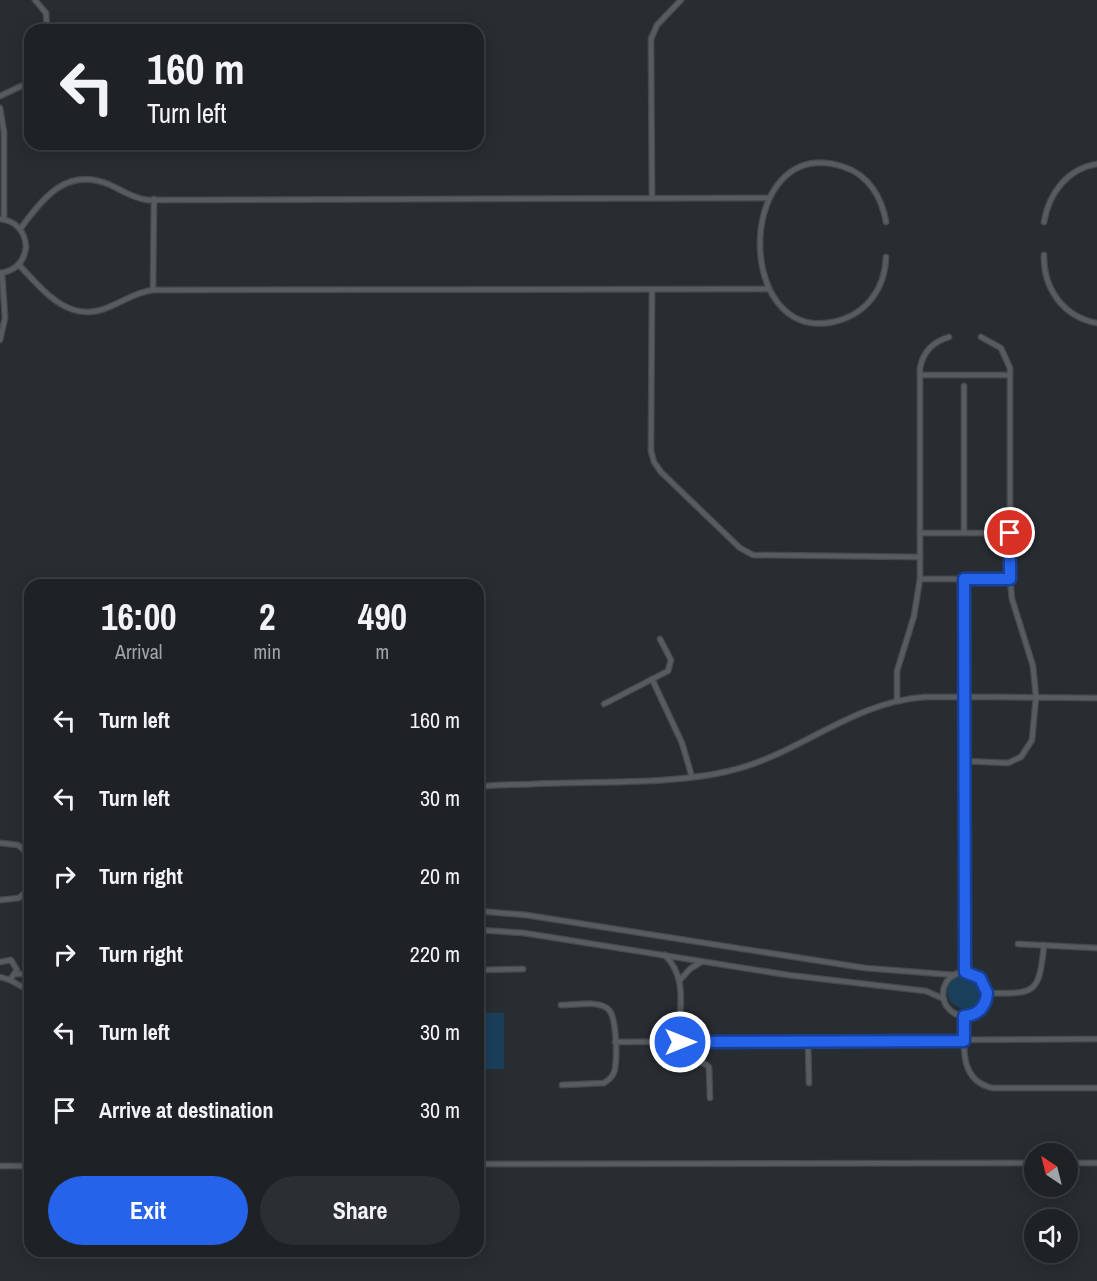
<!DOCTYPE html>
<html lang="en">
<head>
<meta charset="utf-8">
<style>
  :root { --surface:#1e2225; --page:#2b2f32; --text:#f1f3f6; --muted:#a1a4a7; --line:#3c3f42; --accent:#2563eb }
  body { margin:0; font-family:"Archivo Narrow",sans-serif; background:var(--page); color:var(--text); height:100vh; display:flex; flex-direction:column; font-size:22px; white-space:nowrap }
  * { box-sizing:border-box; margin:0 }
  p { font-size:20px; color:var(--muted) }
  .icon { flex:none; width:33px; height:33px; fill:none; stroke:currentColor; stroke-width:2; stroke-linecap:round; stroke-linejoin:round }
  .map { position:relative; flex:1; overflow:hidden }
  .sheet { position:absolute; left:24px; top:579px; width:460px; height:678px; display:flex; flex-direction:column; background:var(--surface); border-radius:18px; box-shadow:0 3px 15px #0003,0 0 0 2px var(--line) }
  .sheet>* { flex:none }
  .top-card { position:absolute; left:24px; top:24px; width:460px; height:126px; border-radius:18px; box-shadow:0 3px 15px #0003,0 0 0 2px var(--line); background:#1e2225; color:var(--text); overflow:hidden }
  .needle { width:39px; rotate:325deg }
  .tools { position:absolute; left:1024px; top:1143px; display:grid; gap:12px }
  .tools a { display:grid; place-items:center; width:54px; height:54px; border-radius:50%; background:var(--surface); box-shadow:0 3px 15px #0003,0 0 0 2px var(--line); font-size:30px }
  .pin { position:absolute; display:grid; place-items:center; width:51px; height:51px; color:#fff; margin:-26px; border:3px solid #fff; border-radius:50%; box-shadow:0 2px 6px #0007 }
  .me { position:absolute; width:66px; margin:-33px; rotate:90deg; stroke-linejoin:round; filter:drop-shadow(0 0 4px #0008) }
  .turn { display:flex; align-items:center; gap:21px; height:126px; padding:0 24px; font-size:27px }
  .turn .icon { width:78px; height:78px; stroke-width:2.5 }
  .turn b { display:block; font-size:42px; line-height:51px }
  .eta { display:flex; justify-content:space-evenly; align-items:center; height:102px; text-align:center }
  .eta b { font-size:36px; font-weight:700; line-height:42px }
  .button { display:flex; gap:12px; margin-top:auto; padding:12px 24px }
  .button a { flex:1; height:69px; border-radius:36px; background:var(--accent); color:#fff; font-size:24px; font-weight:700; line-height:69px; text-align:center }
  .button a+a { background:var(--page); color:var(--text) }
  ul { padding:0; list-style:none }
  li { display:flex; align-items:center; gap:18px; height:78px; padding:0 24px }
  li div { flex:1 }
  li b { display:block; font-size:22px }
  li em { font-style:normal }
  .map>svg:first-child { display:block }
  .green { fill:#1a3f5b }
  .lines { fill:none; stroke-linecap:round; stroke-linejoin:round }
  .lane-casing { stroke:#45494c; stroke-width:7 }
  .lane { stroke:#575c60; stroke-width:4.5 }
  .lane-bridge-casing { stroke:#45494c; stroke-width:7; stroke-linecap:butt }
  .lane-bridge { stroke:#575c60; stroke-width:4.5 }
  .route-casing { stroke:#184099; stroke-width:15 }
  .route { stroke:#2563eb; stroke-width:10 }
</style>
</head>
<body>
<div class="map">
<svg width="1097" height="1281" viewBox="0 0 1097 1281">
  <rect width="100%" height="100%" fill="#282d31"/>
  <!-- green -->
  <g class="green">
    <circle cx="964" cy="991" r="17"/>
    <rect x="479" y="1013" width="25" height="56"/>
  </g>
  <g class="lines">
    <defs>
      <g id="lane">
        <polyline points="35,0 46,13 47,30"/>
        <polyline points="0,96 30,82"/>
        <polyline points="0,108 4,132 4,219"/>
        <polyline points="652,198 651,39 657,25 681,0"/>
        <path d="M0,219C16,221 25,231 26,247C24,262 15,271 0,273"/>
        <path d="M1044,222C1049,193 1067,169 1097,164"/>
        <path d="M20,229C43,199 65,167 108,184C122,190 132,198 147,200L768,198"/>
        <path d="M1044,255C1043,288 1063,317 1097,323"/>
        <path d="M886,257C885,289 866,315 833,322C732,343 736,131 844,167C869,175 882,198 886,222"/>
        <path d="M19,265C44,291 69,325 109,307C124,301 136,292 153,290L769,289"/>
        <polyline points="153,290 154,199"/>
        <polyline points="652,290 651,451 654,462 661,472 740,548 753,555 920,557"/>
        <polyline points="0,340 5,318 2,273"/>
        <polyline points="920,375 1010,375"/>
        <polyline points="920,533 1010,533"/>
        <polyline points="964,533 964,386"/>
        <polyline points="920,579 1010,579"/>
        <polyline points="964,579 965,972"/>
        <polyline points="652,679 682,743 692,777"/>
        <polyline points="1000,697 1097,698"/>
        <path d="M897,700V671L914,616L920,579V368C923,352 932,342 949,337"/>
        <polyline points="604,704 668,671 671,660 660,639"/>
        <polyline points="964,761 1008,763 1021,757 1032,740 1036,697 1033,666 1012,599 1010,579 1010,368 1001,348 981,337"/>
        <path d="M478,787C496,784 515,785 533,784C595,781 670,785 729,771C799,755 851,702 925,697"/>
        <polyline points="0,843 18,845 30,855"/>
        <polyline points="0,900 19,898 30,888"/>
        <polyline points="478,911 526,915 865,968 955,975"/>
        <polyline points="478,930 524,933 788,975 926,991 944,999"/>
        <polyline points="1018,944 1097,948"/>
        <path d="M665,955C693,984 674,1019 681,1054C688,1064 701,1058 709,1067L710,1098"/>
        <polyline points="0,962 11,960 17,970 10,980 0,977"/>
        <polyline points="478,970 523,969"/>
        <circle cx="965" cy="994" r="22"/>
        <polyline points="16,974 30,974"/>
        <polyline points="10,980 30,991"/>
        <polyline points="680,980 690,969 701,962"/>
        <path d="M987,993C1035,994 1039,995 1044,945"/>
        <path d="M561,1005C574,1005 598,1000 608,1009C617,1016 617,1057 615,1069C614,1076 609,1080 604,1083L562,1085"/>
        <path d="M964,1016C964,1044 958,1081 993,1088H1097"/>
        <polyline points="808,1041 809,1083"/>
        <polyline points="615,1042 1097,1039"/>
        <polyline points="1068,1163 1097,1163"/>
        <polyline points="478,1164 1035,1163"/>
        <polyline points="0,1166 30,1166"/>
      </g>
    </defs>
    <!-- lane casing -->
    <use href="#lane" class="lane-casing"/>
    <!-- lane -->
    <use href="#lane" class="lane"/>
    <defs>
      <polyline id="lane-bridge" points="925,697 1000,697"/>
    </defs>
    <!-- lane-bridge casing -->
    <use href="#lane-bridge" class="lane-bridge-casing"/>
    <!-- lane-bridge -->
    <use href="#lane-bridge" class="lane-bridge"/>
  </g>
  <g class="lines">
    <defs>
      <path id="route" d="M680,1042L964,1041V1016C978,1015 986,1007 987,993L980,978L965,972L964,579H1010V533"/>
    </defs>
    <!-- route casing -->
    <use href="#route" class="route-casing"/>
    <!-- route -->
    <use href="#route" class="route"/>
  </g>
</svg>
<div class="tools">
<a><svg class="needle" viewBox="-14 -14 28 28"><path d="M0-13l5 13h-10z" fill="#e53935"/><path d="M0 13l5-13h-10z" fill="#a1a4a7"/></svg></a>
<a><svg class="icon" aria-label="sound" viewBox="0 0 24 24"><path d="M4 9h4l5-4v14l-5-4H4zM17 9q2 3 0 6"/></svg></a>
</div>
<div class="pin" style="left:1010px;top:533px;background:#d93025"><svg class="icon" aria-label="arrive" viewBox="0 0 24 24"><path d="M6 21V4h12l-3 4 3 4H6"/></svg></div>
<svg class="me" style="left:680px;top:1042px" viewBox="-20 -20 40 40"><circle r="17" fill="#2563eb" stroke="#fff" stroke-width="3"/><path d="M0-11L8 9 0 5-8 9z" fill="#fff"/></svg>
<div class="top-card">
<div class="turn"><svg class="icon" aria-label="left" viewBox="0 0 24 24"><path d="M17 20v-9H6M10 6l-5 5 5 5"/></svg><div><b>160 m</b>Turn left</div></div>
</div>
<section class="sheet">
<div class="eta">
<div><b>16:00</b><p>Arrival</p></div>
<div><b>2</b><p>min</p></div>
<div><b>490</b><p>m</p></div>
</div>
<ul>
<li><svg class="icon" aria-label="left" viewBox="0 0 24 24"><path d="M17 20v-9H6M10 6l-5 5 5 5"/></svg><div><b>Turn left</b></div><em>160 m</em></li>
<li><svg class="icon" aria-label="left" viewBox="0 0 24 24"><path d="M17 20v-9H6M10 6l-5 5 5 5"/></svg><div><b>Turn left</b></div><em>30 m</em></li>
<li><svg class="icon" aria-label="right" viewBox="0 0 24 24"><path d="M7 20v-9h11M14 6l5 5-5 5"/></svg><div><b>Turn right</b></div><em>20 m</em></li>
<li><svg class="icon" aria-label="right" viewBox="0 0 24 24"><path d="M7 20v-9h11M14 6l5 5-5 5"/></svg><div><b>Turn right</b></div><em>220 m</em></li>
<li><svg class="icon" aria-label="left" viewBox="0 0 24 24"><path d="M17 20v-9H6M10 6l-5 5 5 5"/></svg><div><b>Turn left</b></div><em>30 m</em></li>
<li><svg class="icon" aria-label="arrive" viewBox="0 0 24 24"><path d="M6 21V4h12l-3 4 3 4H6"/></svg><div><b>Arrive at destination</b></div><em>30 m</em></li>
</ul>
<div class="button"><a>Exit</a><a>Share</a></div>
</section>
</div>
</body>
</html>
